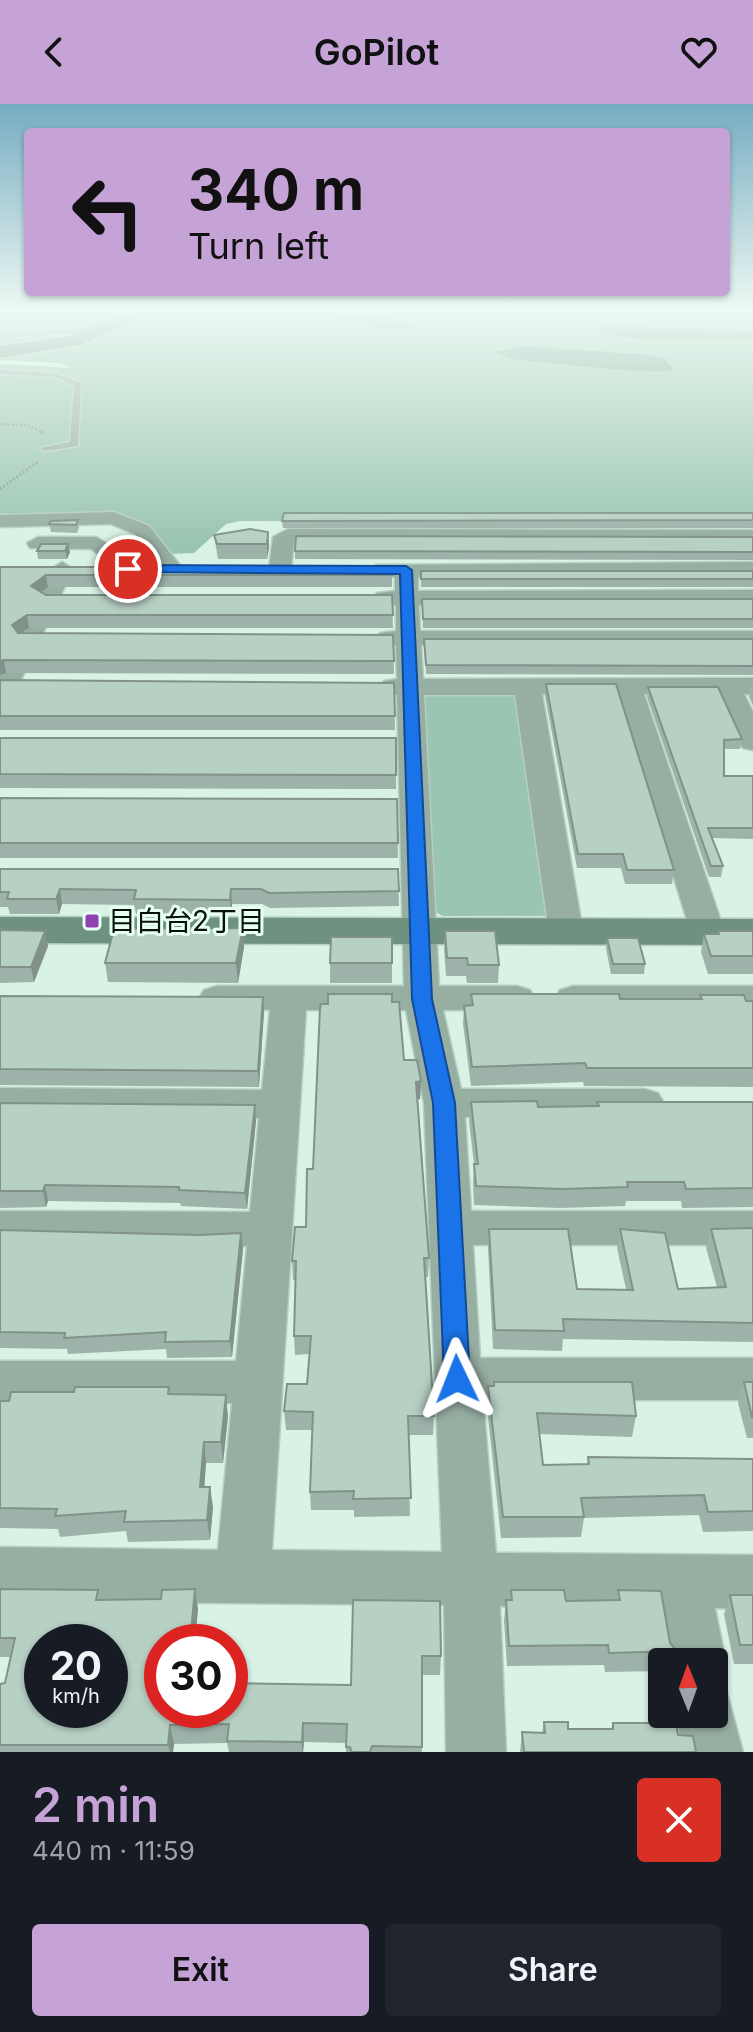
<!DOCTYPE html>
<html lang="en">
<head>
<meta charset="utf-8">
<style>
  :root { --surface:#171b24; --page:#20242c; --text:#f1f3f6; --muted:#9ea1a6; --accent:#c5a3d7 }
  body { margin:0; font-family:Inter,"Noto Sans JP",sans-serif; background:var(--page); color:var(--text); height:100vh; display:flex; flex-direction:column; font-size:30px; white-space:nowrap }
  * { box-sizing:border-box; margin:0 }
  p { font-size:26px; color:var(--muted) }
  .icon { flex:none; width:44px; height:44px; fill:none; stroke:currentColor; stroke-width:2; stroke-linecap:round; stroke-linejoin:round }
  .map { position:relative; height:1648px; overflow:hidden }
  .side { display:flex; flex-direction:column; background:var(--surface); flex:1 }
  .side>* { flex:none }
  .banner { position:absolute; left:24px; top:24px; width:706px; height:168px; border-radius:8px; box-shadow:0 2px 6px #0004; background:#c5a3d7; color:#111; overflow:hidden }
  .needle { width:52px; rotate:359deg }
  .fabs { position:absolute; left:648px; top:1544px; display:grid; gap:16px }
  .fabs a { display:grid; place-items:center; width:80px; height:80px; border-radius:8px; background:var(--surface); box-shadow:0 2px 6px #0004; font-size:40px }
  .speed { position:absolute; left:24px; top:1520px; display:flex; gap:16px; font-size:40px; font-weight:700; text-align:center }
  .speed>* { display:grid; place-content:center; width:104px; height:104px; border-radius:50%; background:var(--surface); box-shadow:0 2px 6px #0004; line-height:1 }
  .speed small { font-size:20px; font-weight:400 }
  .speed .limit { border:12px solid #d22; background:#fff; color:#111 }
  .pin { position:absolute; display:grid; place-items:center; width:68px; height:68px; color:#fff; margin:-34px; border:4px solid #fff; border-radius:50%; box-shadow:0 2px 8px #0007 }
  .me { position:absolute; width:88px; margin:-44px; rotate:358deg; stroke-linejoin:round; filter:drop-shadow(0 0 6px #0008) }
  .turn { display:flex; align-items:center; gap:28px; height:168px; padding:0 32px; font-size:36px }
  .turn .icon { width:104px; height:104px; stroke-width:2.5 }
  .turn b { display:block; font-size:56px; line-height:68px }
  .round { display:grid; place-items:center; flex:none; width:84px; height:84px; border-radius:8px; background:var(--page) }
  .overview { display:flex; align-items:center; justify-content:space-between; height:136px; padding:0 32px }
  h1 { font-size:48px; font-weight:600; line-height:60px; color:var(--accent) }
  .button { display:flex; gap:16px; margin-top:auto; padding:16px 32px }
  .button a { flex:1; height:92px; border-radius:8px; background:var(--accent); color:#111; font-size:32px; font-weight:600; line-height:92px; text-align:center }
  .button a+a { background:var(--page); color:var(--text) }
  header { display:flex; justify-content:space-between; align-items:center; height:104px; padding:0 32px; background:var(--accent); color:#111; font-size:36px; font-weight:600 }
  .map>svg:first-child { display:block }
  .green { fill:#9ac5b0 }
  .water { fill:#6ba088 }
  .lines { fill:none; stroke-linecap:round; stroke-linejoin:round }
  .lane-casing { stroke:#b7cec2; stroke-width:3 }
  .street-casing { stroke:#b7cec2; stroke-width:3 }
  .secondary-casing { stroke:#b7cec2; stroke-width:3 }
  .path-far1 { stroke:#8a9e94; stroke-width:2; stroke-dasharray:2 2; stroke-linecap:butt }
  .path { stroke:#8a9e94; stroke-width:3; stroke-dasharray:2 2; stroke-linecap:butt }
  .lane { fill:#97aea3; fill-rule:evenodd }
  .street { fill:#97aea3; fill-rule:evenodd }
  .secondary { fill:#6e9180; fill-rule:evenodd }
  .wall { fill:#9db3a9 }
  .shaded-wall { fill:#809289 }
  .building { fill:#b7d0c4; stroke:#809289; stroke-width:2; fill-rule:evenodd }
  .route { fill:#1a73e8; stroke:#114b97; stroke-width:2 }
  .poi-dot { fill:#8f41b2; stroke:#e6fff2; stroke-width:3 }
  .labels { text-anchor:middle; stroke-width:6; stroke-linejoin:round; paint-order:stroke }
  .poi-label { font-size:28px; fill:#08110d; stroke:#e6fff2; text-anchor:start }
</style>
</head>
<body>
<header><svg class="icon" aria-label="back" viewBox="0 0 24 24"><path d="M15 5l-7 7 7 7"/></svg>GoPilot<svg class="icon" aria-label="heart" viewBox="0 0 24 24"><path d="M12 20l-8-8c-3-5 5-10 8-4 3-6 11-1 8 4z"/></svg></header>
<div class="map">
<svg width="753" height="1648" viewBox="0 0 753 1648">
  <rect width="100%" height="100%" fill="#d8f2e5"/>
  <!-- green -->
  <g class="green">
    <polygon points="0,208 753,208 753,415 240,417 226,420 194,449 168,450 109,414 0,416 0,260 70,264 60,259 0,256"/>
    <polygon points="435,587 510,588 516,591 547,812 443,812 433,807 425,591"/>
  </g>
  <!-- water -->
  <g class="water">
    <polygon points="280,208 368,208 414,223 388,227 340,215"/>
    <path d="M605,222L753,227V236C724,236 614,240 596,225Z"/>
    <path d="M524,242L650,251L664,255L674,265C664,273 535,257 512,255L494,248Z"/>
  </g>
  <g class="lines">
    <defs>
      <g id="lane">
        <polygon points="103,224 101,227 0,234 0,230"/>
        <polygon points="0,266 56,269 81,279 78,342 44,347 40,344 70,338 74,282 55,273 0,270"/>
      </g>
      <g id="street">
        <polygon points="114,408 149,422 183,465 180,470 164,470 135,430 111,420 0,423 0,411"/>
        <polygon points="288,425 753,426 753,438 294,437 291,465 280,472 272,470 269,465 273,433"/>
        <polygon points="38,433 96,433 121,448 117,465 106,472 98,470 95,465 98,450 91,445 30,444 27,439"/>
        <polygon points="62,458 73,465 13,593 9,599 0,601 0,566 51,465"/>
        <path d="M753,458V472L418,473V487L753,486V500L419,501L420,527H753V541H421L423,575L753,574V590H744L753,608V646L743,644L739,638L718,590H644L725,829L720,836L708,839L696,836L691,829L617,590H542L583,828L578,835L566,838L554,835L549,828L515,591H424L439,882H517L530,886L535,894L530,902L517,906H443L461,985H644L658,989L664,999L658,1009L644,1013H465L471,1107H753V1141H473L480,1254H753V1296H483L496,1449L753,1451V1505L715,1504L726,1558L717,1578L714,1580V1558H668L659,1504L500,1502L506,1648H446L444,1501L0,1497V1443L218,1446L232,1299H0V1257H236L247,1142L0,1141V1107L250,1108L259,1014L0,1012V984L262,986L270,906L204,902L199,894L204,886L217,882H404L397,591L384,589L380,583L384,577L397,575L396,541L380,539L377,534L380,529L396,527V501L377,499L373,494L377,489L395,487V473L376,471L373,466L376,461ZM306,906H406L424,999L442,1448L272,1446Z"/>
        <polygon points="573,882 753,882 753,906 573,906 560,902 555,894 560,886"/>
        <polygon points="714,1584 727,1589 743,1648 683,1648 676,1610 714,1610"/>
      </g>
      <g id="secondary">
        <polygon points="130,208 155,208 80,241 0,254 0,242 69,232"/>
        <polygon points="0,813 753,815 753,841 0,839"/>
      </g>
    </defs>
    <!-- lane casing -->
    <use href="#lane" class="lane-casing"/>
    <!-- street casing -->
    <use href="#street" class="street-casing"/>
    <!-- secondary casing -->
    <use href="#secondary" class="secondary-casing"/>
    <!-- path-far1 -->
    <polyline class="path-far1" points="0,320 27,321 44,329"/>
    <!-- path -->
    <g class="path">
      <polyline points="40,327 44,329"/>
      <polyline points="0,385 38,358"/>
    </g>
    <!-- lane -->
    <use href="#lane" class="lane"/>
    <!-- street -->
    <use href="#street" class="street"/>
    <!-- secondary -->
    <use href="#secondary" class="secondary"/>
  </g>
  <!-- wall -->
  <g class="wall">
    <polygon points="753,409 753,424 283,424 282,417"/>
    <polygon points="78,416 79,424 77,429 51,428 49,420"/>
    <polygon points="268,428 269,443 267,455 218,455 214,431"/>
    <polygon points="753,433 753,456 295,455 295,447"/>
    <polygon points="37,447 70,448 67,455 38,455"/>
    <polygon points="0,463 392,463 392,483 48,483 41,488 46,491 392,491 393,524 29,524 21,529 393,531 394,570 6,569 0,571"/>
    <rect x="421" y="467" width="332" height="16"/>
    <polygon points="422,495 753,495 753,524 423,524"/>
    <polygon points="424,535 753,535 753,571 426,570"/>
    <polygon points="0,576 394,579 395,626 0,626"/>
    <polygon points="546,580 674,766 672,780 625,780 621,764 577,764 545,592"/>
    <polygon points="648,583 742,635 740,645 724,645 724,672 753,672 753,735 712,734 723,762 721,773 709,773 647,593"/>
    <polygon points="753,583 753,602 749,593 750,584"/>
    <polygon points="0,634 396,634 396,685 0,684"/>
    <polygon points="0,694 397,695 398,754 0,754"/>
    <polygon points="0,765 398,765 399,802 270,804 262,800 232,800 231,811 136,810 134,801 62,800 59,810 10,810 8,803 0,803"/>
    <polygon points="243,824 244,843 238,879 108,878 105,859"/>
    <polygon points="0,826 48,842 34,878 0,879"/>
    <polygon points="445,827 499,861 498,879 467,879 466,872 446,872 444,845"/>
    <polygon points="718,827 753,827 753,870 708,870 701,848 704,830 717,830"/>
    <polygon points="392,833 392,879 330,879 330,859"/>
    <polygon points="607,834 645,860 644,870 611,870 606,844"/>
    <polygon points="471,890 620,895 699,895 700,891 753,897 753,983 584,982 583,978 471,982 463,920 464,902 471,901"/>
    <polygon points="0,892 263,893 264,908 259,983 0,981"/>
    <polygon points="404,956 421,977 420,995 418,995 429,1154 428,1173 426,1173 434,1312 433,1331 408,1331 410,1412 354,1413 354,1406 311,1406 310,1388 312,1326 286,1326 284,1307 307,1280 309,1250 295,1251 294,1232 296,1176 293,1176 292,1157 306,1123 313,1065"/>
    <polygon points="471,998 538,1003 597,1002 597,998 753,998 753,1103 682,1104 681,1097 626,1097 625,1102 560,1104 474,1101 473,1079 474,1060 469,1017"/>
    <polygon points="0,999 256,1017 247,1105 181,1102 180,1099 48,1097 46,1103 0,1104"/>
    <polygon points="753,1124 753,1238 563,1235 562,1247 493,1245 488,1144 489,1125 577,1185 626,1185 617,1144 620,1125 678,1185 717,1183 706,1144 711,1125"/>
    <polygon points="0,1126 200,1131 241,1129 243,1145 232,1253 167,1254 166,1245 68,1250 67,1245 0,1244"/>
    <polygon points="744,1278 753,1278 753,1334 747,1334 738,1299"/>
    <polygon points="488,1282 636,1312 632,1333 539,1330 543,1361 587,1360 588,1353 753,1355 753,1427 703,1428 699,1411 584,1414 581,1433 501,1434 487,1303"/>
    <polygon points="169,1283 171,1290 228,1312 223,1359 206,1359 204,1383 213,1403 210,1436 128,1438 126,1427 60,1433 58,1425 0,1424 0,1297 74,1288"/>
    <polygon points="0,1485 100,1496 161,1495 195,1485 198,1505 195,1538 162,1538 162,1606 351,1581 353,1496 441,1552 440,1571 422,1571 422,1648 346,1648 346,1639 304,1638 303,1648 229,1648 227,1639 174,1640 173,1648 0,1648 0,1580 5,1579 10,1553 0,1553"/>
    <polygon points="511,1486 566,1497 616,1496 618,1486 677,1547 674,1558 662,1558 662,1567 605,1568 604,1561 507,1562 504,1516 506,1496 510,1496"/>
    <polygon points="730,1491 753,1491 753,1560 734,1560 724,1510"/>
    <polygon points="544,1618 568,1625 611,1625 613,1619 678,1631 696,1648 520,1648 522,1628 542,1629"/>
  </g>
  <!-- shaded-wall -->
  <g class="shaded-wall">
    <polygon points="268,428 269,443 267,455 267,440"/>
    <polygon points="68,440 70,448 67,455 65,447"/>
    <polygon points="46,471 48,483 33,494 31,482"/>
    <polygon points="27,511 29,524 14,533 12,521"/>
    <polygon points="4,556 6,569 0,571 0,557"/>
    <polygon points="60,785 62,800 59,810 56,795"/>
    <polygon points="231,785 232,800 231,811 230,796"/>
    <polygon points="243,824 244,843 238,879 236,859"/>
    <polygon points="45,827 48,842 34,878 31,863"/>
    <polygon points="263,893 264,908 259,983 258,967"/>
    <polygon points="421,977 420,995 416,996 416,978"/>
    <polygon points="255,1001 256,1017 247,1105 245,1089"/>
    <polygon points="45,1081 48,1097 46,1103 43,1087"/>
    <polygon points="241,1129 243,1145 232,1253 230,1237"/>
    <polygon points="226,1291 228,1312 223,1359 221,1338"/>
    <polygon points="204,1338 206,1359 203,1403 200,1383"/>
    <polygon points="210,1383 213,1403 210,1436 207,1416"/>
    <polygon points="195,1485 198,1505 195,1538 190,1538"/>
    <polygon points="303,1619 304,1638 303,1648 302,1648 302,1638"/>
    <polygon points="170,1621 174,1640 173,1648 170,1648 168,1641"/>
  </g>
  <!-- building -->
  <g class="building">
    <polygon points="284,409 753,409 753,416 282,417"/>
    <polygon points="78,416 76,421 49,420 51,417"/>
    <polygon points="250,425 268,428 267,440 217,440 214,431"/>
    <polygon points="296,432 753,433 753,448 295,447"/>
    <polygon points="41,440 68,440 65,447 37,447"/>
    <polygon points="0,463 392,463 392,471 46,471 31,482 46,491 392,491 393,511 27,511 12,521 18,529 393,531 394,557 4,556 0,557"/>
    <rect x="421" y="467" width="332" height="8"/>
    <polygon points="422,495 753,495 753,515 423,515"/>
    <polygon points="424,535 753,535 753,562 426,561"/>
    <polygon points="0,576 394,579 395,612 0,612"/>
    <polygon points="546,580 616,580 674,766 627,766 623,750 578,750"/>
    <polygon points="648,583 718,583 742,635 724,636 724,672 753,672 753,724 708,724 723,762 711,762"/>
    <polygon points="0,634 396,634 396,671 0,670"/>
    <polygon points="0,694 397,695 398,739 0,739"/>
    <polygon points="0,765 398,765 399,787 269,789 261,785 231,785 230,796 134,795 136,786 60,785 56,795 7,795 9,788 0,788"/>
    <polygon points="243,824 236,859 105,859 114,825"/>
    <polygon points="0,826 45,827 31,863 0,863"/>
    <polygon points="445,827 495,827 499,861 468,861 467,854 447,854"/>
    <polygon points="718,827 753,827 753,852 711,852 704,830 719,830"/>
    <polygon points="331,833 392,833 392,859 330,859"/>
    <polygon points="607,834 638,834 645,860 613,860"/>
    <polygon points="328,890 392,890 392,898 399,898 404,956 417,956 421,977 416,978 429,1154 424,1154 434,1312 408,1312 411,1394 353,1395 354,1387 310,1388 313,1308 284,1307 287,1280 307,1280 311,1232 294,1232 296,1157 292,1157 295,1123 306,1123 307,1065 313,1065 320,904 321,900 328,900"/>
    <polygon points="471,890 619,890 620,895 702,895 700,891 744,891 746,897 753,897 753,964 587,964 585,959 472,963 464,902 473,901"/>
    <polygon points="0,892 263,893 258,967 0,965"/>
    <polygon points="537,997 538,1003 599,1002 597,998 753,998 753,1084 686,1085 684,1078 627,1078 628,1083 562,1085 476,1082 474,1060 478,1060 471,998"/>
    <polygon points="0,999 255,1001 245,1089 179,1086 179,1083 45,1081 43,1087 0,1087"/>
    <polygon points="753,1124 753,1219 563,1215 564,1227 495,1226 489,1125 568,1125 577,1185 633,1186 620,1125 665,1129 678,1185 726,1183 711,1125"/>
    <polygon points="0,1126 200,1131 241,1129 230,1237 165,1238 166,1228 64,1234 65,1229 0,1228"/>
    <polygon points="494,1278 632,1278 636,1312 537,1309 543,1361 589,1360 588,1353 753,1355 753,1407 708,1408 704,1391 581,1394 584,1413 503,1413 488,1282 494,1282"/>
    <polygon points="744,1278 753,1278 753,1313 752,1313"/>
    <polygon points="75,1283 169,1283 168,1290 226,1291 221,1338 204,1338 200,1383 210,1383 207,1416 124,1418 126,1407 55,1412 57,1405 0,1404 0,1297 9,1297 11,1288 74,1288"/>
    <path d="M0,1485L98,1486L96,1496L161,1495L162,1486L195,1485L190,1538H162V1606H230V1579L351,1581L353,1496L440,1497L441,1552H422V1643L372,1642L370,1648H352L350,1643H346L347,1620L303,1619L302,1638L227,1637L229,1620L170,1621L168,1641H0V1580L5,1579L15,1534H0ZM42,1538H110V1606H42Z"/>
    <polygon points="511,1486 564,1486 566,1497 620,1496 618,1486 661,1487 670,1539 677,1547 609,1549 608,1541 509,1542 506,1496 512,1496"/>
    <polygon points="730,1491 753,1491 753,1541 740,1541"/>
    <polygon points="544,1618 568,1618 568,1625 613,1625 613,1619 676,1619 678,1631 693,1632 696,1648 524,1648 522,1628 545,1629"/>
  </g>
  <!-- sky -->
  <linearGradient id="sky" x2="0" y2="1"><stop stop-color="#76acc2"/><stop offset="0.47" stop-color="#edf9f3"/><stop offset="1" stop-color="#edf9f3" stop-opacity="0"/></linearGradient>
  <rect width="753" height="438" fill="url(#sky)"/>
  <!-- route -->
  <polygon class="route" points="128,461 406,462 412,466 432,895 455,999 470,1275 466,1283 457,1287 448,1283 444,1275 433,999 412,895 400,470 123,468 122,465"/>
  <!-- markers -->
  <rect class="poi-dot" x="84" y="809" width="16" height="16" rx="4"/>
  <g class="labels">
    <!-- poi labels -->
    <g class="poi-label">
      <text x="108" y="827">目白台2丁目</text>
    </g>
  </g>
</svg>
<div class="fabs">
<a><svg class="needle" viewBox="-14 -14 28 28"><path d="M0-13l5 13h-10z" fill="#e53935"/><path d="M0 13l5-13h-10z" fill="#9ea1a6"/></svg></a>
</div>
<div class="speed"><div>20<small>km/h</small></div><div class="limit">30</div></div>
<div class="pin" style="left:128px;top:465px;background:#d93025"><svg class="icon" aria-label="arrive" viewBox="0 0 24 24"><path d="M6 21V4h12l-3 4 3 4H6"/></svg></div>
<svg class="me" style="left:457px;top:1275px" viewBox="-20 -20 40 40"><path d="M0-17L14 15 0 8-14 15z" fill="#1a73e8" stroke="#fff" stroke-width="4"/></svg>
<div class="banner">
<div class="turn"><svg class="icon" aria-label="left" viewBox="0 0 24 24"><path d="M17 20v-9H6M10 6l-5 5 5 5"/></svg><div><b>340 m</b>Turn left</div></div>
</div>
</div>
<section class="side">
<div class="overview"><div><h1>2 min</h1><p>440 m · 11:59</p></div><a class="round" style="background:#d93025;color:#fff"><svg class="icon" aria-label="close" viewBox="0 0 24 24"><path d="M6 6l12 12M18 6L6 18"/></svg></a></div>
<div class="button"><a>Exit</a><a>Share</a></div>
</section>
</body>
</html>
